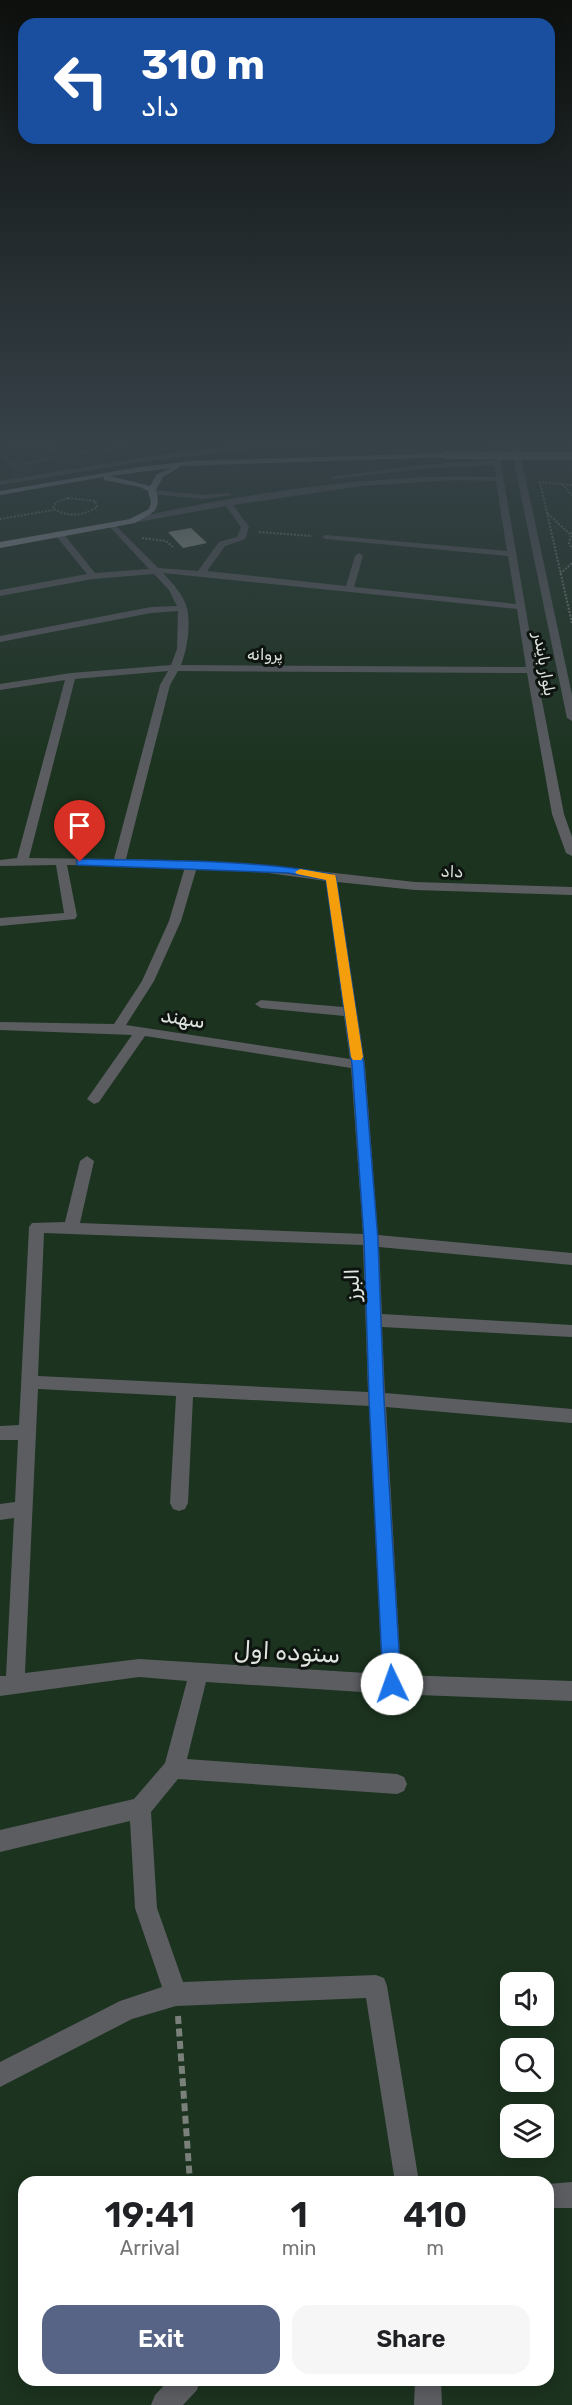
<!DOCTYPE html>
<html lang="en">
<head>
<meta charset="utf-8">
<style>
  :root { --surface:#fff; --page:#f6f6f6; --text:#202124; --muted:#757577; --accent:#576486 }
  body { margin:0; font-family:Rubik,"Noto Sans Arabic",sans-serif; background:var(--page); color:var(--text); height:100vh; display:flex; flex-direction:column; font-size:22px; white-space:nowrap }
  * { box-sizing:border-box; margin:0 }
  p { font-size:20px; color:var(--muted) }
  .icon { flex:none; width:33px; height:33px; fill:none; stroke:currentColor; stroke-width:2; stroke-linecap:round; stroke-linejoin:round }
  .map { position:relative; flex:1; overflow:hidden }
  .sheet { position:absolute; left:18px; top:2176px; width:536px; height:210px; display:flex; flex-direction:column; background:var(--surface); border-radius:18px; box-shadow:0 3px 15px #0003 }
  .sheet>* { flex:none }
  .guide { position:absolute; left:18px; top:18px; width:537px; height:126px; border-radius:18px; box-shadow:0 3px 15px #0003; background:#1a4fa0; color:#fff; overflow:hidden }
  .tools { position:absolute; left:500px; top:1972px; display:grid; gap:12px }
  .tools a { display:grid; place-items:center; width:54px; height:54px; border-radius:12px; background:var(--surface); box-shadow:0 3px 15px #0003; font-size:30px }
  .pin { position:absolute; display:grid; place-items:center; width:51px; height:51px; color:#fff; margin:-62px -26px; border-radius:50% 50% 50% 0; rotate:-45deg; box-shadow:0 0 6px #0007 }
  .pin .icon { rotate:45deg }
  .me { position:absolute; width:66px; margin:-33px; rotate:357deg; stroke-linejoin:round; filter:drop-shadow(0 0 4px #0008) }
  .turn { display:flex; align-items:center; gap:21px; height:126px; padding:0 24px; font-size:27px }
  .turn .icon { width:78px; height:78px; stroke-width:2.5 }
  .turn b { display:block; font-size:42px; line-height:51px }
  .eta { display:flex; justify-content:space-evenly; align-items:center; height:102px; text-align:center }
  .eta b { font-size:36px; font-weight:600; line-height:42px }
  .cta { display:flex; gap:12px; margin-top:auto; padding:12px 24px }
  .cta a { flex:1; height:69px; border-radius:18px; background:var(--accent); color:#fff; font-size:24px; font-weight:600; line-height:69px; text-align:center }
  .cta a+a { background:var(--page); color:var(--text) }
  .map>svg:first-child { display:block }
  .green { fill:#1c331f; fill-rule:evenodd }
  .building { fill:#a0a9a1 }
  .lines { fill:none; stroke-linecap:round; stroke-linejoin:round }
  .path-far1 { stroke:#7a807a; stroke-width:2; stroke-dasharray:2 1.5; stroke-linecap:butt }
  .path { stroke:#7a807a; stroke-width:6; stroke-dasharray:8 4.5; stroke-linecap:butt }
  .minor { fill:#5b5d61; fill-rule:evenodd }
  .major { fill:#9c9fa8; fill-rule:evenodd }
  .major-bridge { stroke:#9c9fa8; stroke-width:8 }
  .route { fill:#1a73e8; stroke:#114b97; stroke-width:1.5 }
  .slow { fill:#f59e0b }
  .labels { text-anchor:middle; stroke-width:6; stroke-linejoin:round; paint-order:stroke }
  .far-street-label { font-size:16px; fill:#e0e5e0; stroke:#0e140f }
  .street-label { font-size:20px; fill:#e0e5e0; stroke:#0e140f }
  .near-street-label { font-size:24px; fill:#e0e5e0; stroke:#0e140f }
</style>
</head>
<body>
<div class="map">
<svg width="572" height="2405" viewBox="0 0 572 2405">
  <rect width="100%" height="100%" fill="#171e18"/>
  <!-- green -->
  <path class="green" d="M0,443H572V2405H0ZM510,1983H543V2016H510ZM510,2049H543V2082H510ZM510,2115H543V2148H510ZM24,2182H548V2380H24Z"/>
  <!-- building -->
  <polygon class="building" points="191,528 207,543 183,548 168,532"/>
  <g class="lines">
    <!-- path-far1 -->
    <g class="path-far1">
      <polyline points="0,443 90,453"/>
      <polyline points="112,443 128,447"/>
      <polyline points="103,451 119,446"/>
      <polyline points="26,464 71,452"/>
      <polyline points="16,466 7,461 4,450 17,443"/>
      <polyline points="562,484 572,495"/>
      <polyline points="572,485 540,482 572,623"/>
      <path d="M68,498L95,501L97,507C83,516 67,518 53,508L56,502Z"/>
      <polyline points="548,514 570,534"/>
      <polyline points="0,519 53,510"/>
      <polyline points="259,532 312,536"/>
      <polyline points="572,532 569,543 572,549"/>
      <polyline points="142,538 166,541 173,547"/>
      <polyline points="560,574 572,563"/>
    </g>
    <!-- path -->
    <polyline class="path" points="178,2016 190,2182"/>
    <!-- minor -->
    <g class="minor">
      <path d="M300,443H364L360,445L256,448L136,463L0,485V481C99,465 199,445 300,443Z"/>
      <path d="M490,443H498L503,462L501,464L536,670L564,814L572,837V856L566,853L552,814L527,673L178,671L170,685L126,859L254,864L415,882L572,887V895L415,890L337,882L365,1065L378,1235L572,1253V1265L379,1247L382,1314L572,1325V1337L382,1327L385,1393L572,1409V1423L386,1407L401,1675L572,1681V1701L392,1694L206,1682L187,1759L397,1774L404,1777L407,1784L404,1791L397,1794L178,1779L151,1812L157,1908L183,1982L376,1975L384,1978L387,1986L419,2182H395L366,1998L176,2006L132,2019L0,2087V2062L120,2001L162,1987L135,1908L130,1821L0,1852V1830L134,1799L165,1763L187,1681L139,1677L0,1696V1676H6L14,1518L0,1520V1504L15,1502L18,1440H0V1426L19,1425L29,1227L32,1223L65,1222L80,1161L87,1156L94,1161L80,1223L363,1234L351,1068L145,1036L99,1102L94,1104L87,1099L132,1035L0,1030V1022L114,1024L142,981L169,921L185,867L67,865L77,916L75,919L0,926V918L64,913L56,865L0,866V860L17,858L65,680L0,690V684L71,673L171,665L177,649L178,611L151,613L0,642V636L151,607L177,606L169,590L154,574L93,579L0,596V590L87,574L57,537V533H63L95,573L149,569L110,527V523H113L158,568L198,571L219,542L237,537L241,527L226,506L132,523L128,521L129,519C247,493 375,473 496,477L494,465L420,469L335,479L331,477L420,465L493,460ZM454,480L496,481L507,551L326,535L322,537L326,539L508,556L516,604L354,587L363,556L359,553L355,556L346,586L207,571L225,546L245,539L249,527L233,505L361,486ZM163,573L517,609L526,667L181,665C187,649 191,626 187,608C184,595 172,583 163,573ZM168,671L160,685L114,859L29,858L75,679ZM197,867L254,871L326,881L343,1007L261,1000L255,1004L261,1008L344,1016L350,1059L126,1025L154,981L181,921ZM44,1233L363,1245L368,1392L38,1376ZM38,1389L176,1396L170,1503L173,1509L179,1511L185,1509L188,1503L193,1397L369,1406L382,1674L139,1659L25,1673Z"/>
      <polygon points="510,443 518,443 572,695 572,721 567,718"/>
      <polygon points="153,490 204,495 228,493 232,495 204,499 150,494 149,492"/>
      <polygon points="572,2182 572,2208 548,2208 548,2184"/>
      <polygon points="169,2380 200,2380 197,2390 183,2405 151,2405 155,2395"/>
      <polygon points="415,2380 441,2380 442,2405 414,2405"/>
    </g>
    <!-- major -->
    <path class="major" d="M445,453L448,457L181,466L163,477L156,490C162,512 152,513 135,523L0,548V542L130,519L149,509L151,502L148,491L140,487L104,480V477L0,495V491L139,467L192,461ZM171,468L157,474L150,486L110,476Z"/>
    <!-- major-bridge -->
    <polyline class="major-bridge" points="445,455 572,456"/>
  </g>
  <!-- sky -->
  <linearGradient id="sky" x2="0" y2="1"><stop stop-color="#0d100d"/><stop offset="0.57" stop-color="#364148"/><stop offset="1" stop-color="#364148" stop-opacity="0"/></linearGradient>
  <rect width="572" height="779" fill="url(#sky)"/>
  <!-- route -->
  <path class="route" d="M80,859C164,861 249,859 331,874L336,878L364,1065L378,1240L384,1399L401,1684L399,1690L392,1693L386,1690L383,1684L369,1399L364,1240L352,1065L326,880L288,873L77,865V860Z"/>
  <!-- slow -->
  <polygon class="slow" points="300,869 335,875 336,878 363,1057 361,1060 353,1060 351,1057 326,880 297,874 295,872"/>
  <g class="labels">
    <!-- far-street labels -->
    <g class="far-street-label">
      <text transform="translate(265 654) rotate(1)" y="6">پروانه</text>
      <text transform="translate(545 664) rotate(80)" y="6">بلوار بایندر</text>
      <text transform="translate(452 871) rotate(2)" y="6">داد</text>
    </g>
    <!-- street labels -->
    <g class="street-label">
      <text transform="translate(183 1018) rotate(9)" y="7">سهند</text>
      <text transform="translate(352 1285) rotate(-92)" y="7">البرز</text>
    </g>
    <!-- near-street labels -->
    <g class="near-street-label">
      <text transform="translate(287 1652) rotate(3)" y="8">ستوده اول</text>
    </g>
  </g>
</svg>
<div class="tools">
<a><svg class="icon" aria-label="sound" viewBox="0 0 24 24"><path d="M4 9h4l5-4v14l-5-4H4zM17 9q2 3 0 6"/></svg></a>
<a><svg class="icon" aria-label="search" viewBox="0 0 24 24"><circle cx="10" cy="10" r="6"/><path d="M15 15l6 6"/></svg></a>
<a><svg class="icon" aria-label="layers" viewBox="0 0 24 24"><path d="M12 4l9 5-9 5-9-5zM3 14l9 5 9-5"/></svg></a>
</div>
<div class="pin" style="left:80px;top:862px;background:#d93025"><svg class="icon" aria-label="arrive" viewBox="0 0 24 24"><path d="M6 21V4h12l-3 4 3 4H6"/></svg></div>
<svg class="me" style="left:392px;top:1684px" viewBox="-20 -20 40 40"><circle r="19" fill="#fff"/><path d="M0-13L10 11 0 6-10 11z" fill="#1a73e8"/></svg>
<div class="guide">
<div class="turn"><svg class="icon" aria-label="left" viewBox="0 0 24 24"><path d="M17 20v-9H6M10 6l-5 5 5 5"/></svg><div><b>310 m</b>داد</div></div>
</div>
<section class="sheet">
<div class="eta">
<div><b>19:41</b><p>Arrival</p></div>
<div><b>1</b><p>min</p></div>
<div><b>410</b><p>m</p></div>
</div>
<div class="cta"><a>Exit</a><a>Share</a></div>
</section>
</div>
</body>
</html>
